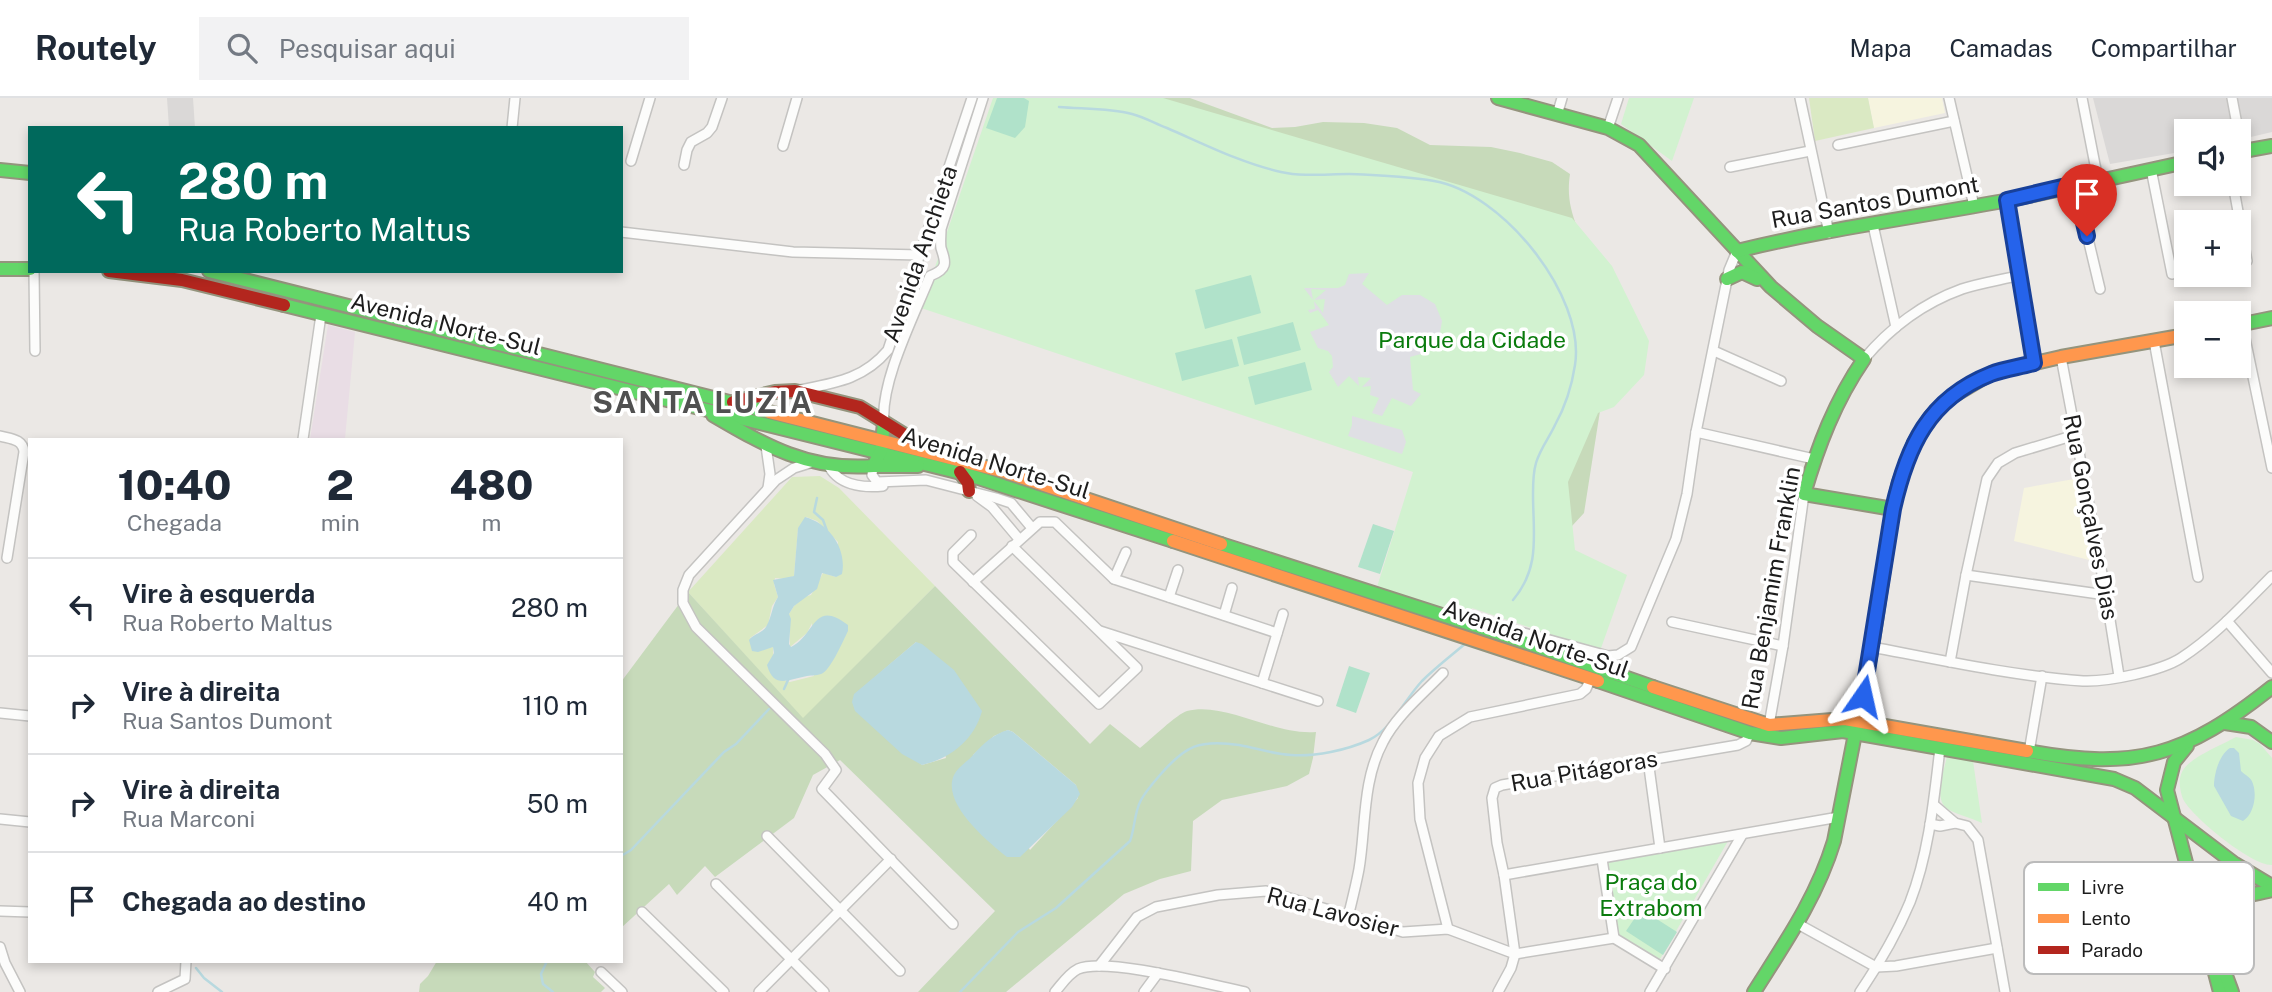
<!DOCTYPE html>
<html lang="pt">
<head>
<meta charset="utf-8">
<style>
  :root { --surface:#fff; --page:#f2f2f3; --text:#1f2937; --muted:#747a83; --line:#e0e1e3 }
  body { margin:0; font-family:"Public Sans",sans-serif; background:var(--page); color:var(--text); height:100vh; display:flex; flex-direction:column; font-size:26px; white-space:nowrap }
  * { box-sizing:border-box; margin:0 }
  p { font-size:23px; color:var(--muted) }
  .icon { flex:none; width:38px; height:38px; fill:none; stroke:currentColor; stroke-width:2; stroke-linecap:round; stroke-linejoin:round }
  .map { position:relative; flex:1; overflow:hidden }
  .panel { position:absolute; left:28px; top:340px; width:595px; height:525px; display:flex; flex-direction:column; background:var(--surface); border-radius:0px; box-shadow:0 4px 10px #0003 }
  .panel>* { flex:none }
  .top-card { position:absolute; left:28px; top:28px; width:595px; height:147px; border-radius:0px; box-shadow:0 4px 10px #0003; background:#00695c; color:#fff; overflow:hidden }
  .tools { position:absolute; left:2174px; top:21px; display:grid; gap:14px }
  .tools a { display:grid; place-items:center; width:77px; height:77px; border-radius:0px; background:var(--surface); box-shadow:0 4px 10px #0003; font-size:35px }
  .pin { position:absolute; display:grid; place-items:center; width:60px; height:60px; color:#fff; margin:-72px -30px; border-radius:50% 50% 50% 0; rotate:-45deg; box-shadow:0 0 7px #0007 }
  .pin .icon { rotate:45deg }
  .me { position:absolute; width:77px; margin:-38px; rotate:11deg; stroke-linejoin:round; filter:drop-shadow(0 0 5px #0008) }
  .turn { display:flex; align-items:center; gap:24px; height:147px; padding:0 35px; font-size:32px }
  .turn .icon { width:91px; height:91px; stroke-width:2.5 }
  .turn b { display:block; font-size:49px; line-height:60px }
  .eta { display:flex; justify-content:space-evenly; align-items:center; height:119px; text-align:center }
  .eta b { font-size:42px; font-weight:800; line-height:49px }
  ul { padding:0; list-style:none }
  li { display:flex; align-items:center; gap:21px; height:98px; padding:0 35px; border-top:2px solid var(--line) }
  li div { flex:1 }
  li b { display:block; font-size:26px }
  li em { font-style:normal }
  header { display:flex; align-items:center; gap:42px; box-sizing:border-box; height:98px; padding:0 35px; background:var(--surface); border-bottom:2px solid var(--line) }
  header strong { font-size:33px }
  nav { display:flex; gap:38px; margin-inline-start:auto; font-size:24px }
  .search { width:490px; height:63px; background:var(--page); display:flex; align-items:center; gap:18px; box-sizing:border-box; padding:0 24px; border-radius:0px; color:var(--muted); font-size:26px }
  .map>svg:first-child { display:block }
  .residential { fill:#dad8d7 }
  .industrial { fill:#e9dde5 }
  .education { fill:#f6f4df }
  .grass { fill:#dae9c3; fill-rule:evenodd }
  .forest { fill:#c7daba; fill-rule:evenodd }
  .park { fill:#d2f2d0 }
  .pitch { fill:#b0e2ca }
  .plaza { fill:#dfdfe4 }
  .water { fill:#b8d9df }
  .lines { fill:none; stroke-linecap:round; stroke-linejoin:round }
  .stream { stroke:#b8d9df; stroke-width:2.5 }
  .street-casing { stroke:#c4c3c1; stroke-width:12 }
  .fast-casing { stroke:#94947d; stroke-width:16 }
  .slow-casing { stroke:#94947d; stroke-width:16 }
  .jam-casing { stroke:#94947d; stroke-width:16 }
  .street { stroke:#fcfcfb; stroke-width:9 }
  .fast { stroke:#63d668; stroke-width:12 }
  .slow { stroke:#ff974d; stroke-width:12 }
  .jam { stroke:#b3261e; stroke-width:12 }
  .route-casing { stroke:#184099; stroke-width:18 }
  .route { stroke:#2563eb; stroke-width:12 }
  .labels { text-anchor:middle; stroke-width:7; stroke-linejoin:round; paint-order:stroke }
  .street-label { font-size:23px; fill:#1d1d1d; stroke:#fff }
  .park-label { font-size:23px; fill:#0a7b0d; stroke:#fff }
  .district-label { font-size:30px; font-weight:bold; letter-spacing:2px; fill:#505050; stroke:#fff }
  .key { fill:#fff; stroke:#bbb; stroke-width:2 }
  .key-label { font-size:19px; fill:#1d1d1d }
</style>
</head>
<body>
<header>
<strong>Routely</strong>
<div class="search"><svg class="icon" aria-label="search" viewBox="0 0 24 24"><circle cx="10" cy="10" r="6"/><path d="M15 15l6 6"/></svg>Pesquisar aqui</div>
<nav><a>Mapa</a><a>Camadas</a><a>Compartilhar</a></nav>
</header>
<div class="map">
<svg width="2272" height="894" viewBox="0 0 2272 894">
  <rect width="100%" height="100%" fill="#ebe8e5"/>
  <!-- residential -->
  <g class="residential">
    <polygon points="167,0 193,0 195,30 169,30"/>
    <polygon points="2093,0 2272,0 2272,34 2238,42 2238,33 2186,33 2186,53 2110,66"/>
  </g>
  <!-- industrial -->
  <polygon class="industrial" points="328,227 355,234 345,341 310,341"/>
  <!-- education -->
  <g class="education">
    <polygon points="1868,0 1942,0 1945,15 1874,30"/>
    <polygon points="2074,381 2093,463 2014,443 2024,390"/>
  </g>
  <!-- grass -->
  <g class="grass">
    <polygon points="1809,0 1868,0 1874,30 1815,43"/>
    <path d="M820,378L839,390L935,488L803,621L688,494L792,379ZM806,419L817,423L838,444L836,479L823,475L811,497L804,499L794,508L789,516L790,549L807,535L812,525L814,578L790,584L774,580L773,549L765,550L750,540L768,527L772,508L778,499L774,486L775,480L786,481L794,478L798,431Z"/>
    <polygon points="2196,763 2232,789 2208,812"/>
  </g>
  <!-- forest -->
  <g class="forest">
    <path d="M1035,0H1190L1272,30L1295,29L1323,24L1364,25L1397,30L1430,47L1491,49L1520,55L1552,64L1570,76C1567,96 1570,111 1577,129L1600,313L1584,415L1549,453L1501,422Z"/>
    <path d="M935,488L1090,646L1110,626L1140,650C1149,643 1178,615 1187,613C1225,603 1275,638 1316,634L1313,660L1309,676L1287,688L1222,702L1193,723L1191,773L1160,781L1124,796L1006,894H918L995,813L840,662L813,677L794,720L715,779L705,768L677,797L669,786L621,830V584L688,494L803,620ZM916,544L946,660L922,667L854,597ZM1008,632L1013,634L1076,687L1078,700L1030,752L973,657L994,638Z"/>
    <polygon points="437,863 585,863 595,874 593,879 605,890 601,894 419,894 420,886 428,878"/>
  </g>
  <!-- park -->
  <g class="park">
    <polygon points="993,0 1163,0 1572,120 1612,168 1649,243 1644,277 1614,309 1598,315 1568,384 1575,452 1627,477 1600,553 1472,510 1468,520 1377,489 1413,374 921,210"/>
    <polygon points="1629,0 1694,0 1672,63 1621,26"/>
    <path d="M2236,639L2253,642L2260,646L2272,660V767C2252,768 2192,719 2183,701C2180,693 2178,682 2182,674C2188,660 2222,647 2236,639Z"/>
    <path d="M1947,658L1973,663L1982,725C1971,720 1959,717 1949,712C1932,702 1944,674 1947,658Z"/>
    <polygon points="1728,743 1660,861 1615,836 1605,765"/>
  </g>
  <!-- pitch -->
  <g class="pitch">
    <polygon points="997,0 1024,0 1029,3 1025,29 1015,40 986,30"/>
    <polygon points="1251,177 1261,215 1205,231 1195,192"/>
    <polygon points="1293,224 1301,252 1244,267 1237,239"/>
    <polygon points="1232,241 1239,268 1182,283 1175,255"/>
    <polygon points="1305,264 1312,292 1255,307 1248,279"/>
    <polygon points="1373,426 1394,433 1380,476 1358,469"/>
    <polygon points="1349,568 1370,575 1356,615 1336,608"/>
    <polygon points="1641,811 1677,834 1663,857 1626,833"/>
  </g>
  <!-- plaza -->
  <g class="plaza">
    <polygon points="1369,175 1362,186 1387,207 1402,197 1420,197 1435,206 1442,223 1439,241 1434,248 1428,254 1410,259 1413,292 1421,296 1411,308 1392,300 1382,318 1372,315 1379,300 1370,297 1371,288 1362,289 1371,280 1358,279 1359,288 1349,278 1338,289 1329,274 1333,269 1332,258 1328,253 1318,250 1310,234 1329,227 1318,212 1310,215 1308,212 1315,211 1314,203 1323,215 1325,201 1314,202 1326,192 1311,191 1313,202 1304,190 1338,190 1345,187 1349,176"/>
    <polygon points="1352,318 1402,332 1406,344 1402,356 1348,338 1352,327"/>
  </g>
  <!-- water -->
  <g class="water">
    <path d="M805,419C830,426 847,451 842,476L836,479L822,475L817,491L794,508L789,516L791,521L789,546L791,549C815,538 813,500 848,527V533C843,543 832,569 823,575C818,578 812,577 807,578C789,581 774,592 767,567L774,555L773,549L758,554L752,553L749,542C754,535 764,535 767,527C772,518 772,508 778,499L773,482L794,478L798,430Z"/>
    <path d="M916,544L922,546L954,572L982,613C974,642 951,660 922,667L902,656L855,613L852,604L854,596Z"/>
    <path d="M1008,632L1013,634L1076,687L1080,696L1072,709L1020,759H1007C987,743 941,705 954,677C958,669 967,664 973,657C982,647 993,636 1008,632Z"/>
    <path d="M2230,650H2234L2239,655L2241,673C2245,677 2252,680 2253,686C2257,698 2254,716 2243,723L2231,718L2214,688C2214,676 2219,657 2230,650Z"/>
  </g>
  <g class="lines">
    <!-- stream -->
    <g class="stream">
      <path d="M1059,9C1082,11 1110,10 1132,16C1144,19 1156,26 1167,30C1204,46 1241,65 1281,74C1303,79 1326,76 1349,76C1377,77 1406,78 1434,83C1501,94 1586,197 1575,267C1572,287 1565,309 1555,327C1549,340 1540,351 1536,365C1533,375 1533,386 1533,396C1533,436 1541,469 1513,502"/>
      <polyline points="817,400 814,414 823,422 827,433"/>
      <polyline points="784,591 788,582"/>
      <polyline points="621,758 631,752 724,654 736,646 769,611"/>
      <polyline points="547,863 541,876 543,886 553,894"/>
      <polyline points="196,870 204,880 222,894"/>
      <path d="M960,894L1018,834L1056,810L1130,743C1135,730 1134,715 1141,702C1146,693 1153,685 1160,677C1185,648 1199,641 1239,647C1256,650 1273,656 1291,657C1315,659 1347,652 1369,642C1392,631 1405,601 1422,583C1436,569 1452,557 1466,545"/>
    </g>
    <defs>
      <g id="street">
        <polyline points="1800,0 1829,135"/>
        <polyline points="1949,0 1974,108"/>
        <polyline points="2082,0 2098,82"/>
        <polyline points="2232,0 2242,53"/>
        <polyline points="1557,17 1562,0"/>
        <polyline points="512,30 515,0"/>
        <polyline points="1608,30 1618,0"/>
        <polyline points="1838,47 1954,23"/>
        <polyline points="783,48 797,0"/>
        <polyline points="631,63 650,0"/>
        <polyline points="684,67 687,52 691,44 707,35 712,29 722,0"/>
        <polyline points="1730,69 1810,53"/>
        <polyline points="2151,71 2172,176"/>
        <polyline points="2075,86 2100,191"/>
        <polyline points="2233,86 2247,163"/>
        <polyline points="2007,102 2034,265"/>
        <polyline points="1873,127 1896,229"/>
        <polyline points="621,134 793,154 920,157"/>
        <polyline points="34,173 35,253"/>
        <polyline points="2242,226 2272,370"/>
        <polyline points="2154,243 2198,479"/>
        <polyline points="1714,253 1781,283"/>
        <polyline points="2061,259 2106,497 2119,578"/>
        <path d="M1864,261C1889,231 1923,205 1962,191C1980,185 2001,182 2021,177"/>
        <path d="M800,292C835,285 864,281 888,252L972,0"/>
        <path d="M884,325C880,284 914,218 930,178C948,171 946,165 941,150C940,144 941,137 941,131L983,0"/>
        <polyline points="1696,334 1814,361"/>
        <path d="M0,338C11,341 23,341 24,354L7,460"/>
        <polyline points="303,341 321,217"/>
        <polyline points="766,348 770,376 768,390"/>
        <polyline points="810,365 794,370 776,382 689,477 683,492 683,505 696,529 825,656 836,672 822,691 953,826"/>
        <path d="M828,366C837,387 862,390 883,388"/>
        <polyline points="873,368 872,377 877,384 926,382 996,400 1011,405 1032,430"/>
        <polyline points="977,398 992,409 1019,441"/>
        <polyline points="971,437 953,455 953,464 1099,606 1137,570 1012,448"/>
        <polyline points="1966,477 2106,497"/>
        <polyline points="1114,481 1126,454"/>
        <polyline points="973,484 1040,424 1055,424 1114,481 1277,535"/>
        <polyline points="1169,499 1178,472"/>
        <polyline points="1224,517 1232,490"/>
        <polyline points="2227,523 2272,575"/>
        <polyline points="1672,524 1783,548"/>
        <polyline points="1484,527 1498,528 1608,558 1618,557 1631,549 1676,441 1687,396 1696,334 1729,172 1737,153"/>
        <polyline points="1100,533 1318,603"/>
        <path d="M1872,549C1940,562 2014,578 2083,583C2107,584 2161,573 2181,560C2215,538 2243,507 2272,478"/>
        <polyline points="1950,564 1966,477 1987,381 1998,365 2015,355 2075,337"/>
        <polyline points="1262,585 1283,516"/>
        <polyline points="0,615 30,618"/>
        <polyline points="1769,627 1783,548 1804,396"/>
        <polyline points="2029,654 2042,578"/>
        <polyline points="1648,662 1660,750"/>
        <polyline points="1934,707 1955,725 1967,728 1978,742 2005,894"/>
        <polyline points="0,721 30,724"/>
        <polyline points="1930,726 1940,728 1955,725"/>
        <polyline points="767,738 900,873"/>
        <polyline points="1602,761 1614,840"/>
        <polyline points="1504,777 1839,719"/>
        <polyline points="716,786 824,894"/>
        <polyline points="0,813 30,814"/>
        <polyline points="642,814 724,894"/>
        <path d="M1348,819C1352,803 1356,787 1359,771C1366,729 1362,683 1383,644C1396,618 1423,596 1443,575"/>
        <polyline points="1798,826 1876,869"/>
        <polyline points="1448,831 1420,721 1418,685 1425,660 1439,638 1470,619 1580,596 1586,591 1590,582"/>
        <polyline points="0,849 5,865 20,894"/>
        <polyline points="1099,868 1137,819 1156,809 1218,797 1266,793 1403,834 1448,831 1515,856 1614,840 1665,871"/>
        <polyline points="1876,869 1896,868 1997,850"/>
        <polyline points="601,874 622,894"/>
        <polyline points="158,894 185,881 186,863"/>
        <polyline points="759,894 891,761"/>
        <path d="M1055,894C1062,886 1068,876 1078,871C1107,859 1211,887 1245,894"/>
        <polyline points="1144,894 1158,875"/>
        <polyline points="1498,894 1511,870 1515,856 1504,777 1497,745 1492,700 1495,690 1502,687 1738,647 1746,643 1750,635"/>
        <polyline points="1650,894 1742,737"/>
        <path d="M1860,894C1879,866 1897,835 1910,804C1929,755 1934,701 1940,650"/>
      </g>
      <g id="fast">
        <path d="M1498,0L1608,30L1639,47L1771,189L1817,228L1864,261C1835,303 1818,348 1804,396L1893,411"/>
        <polyline points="2238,54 2272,48"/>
        <polyline points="0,72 30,75"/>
        <path d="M1737,153C1826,131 1918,119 2009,102C2068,90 2127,77 2186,64"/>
        <polyline points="0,171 30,171"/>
        <polyline points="209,173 769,314"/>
        <polyline points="1727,181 1742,174 1757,181"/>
        <polyline points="284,207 969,377 1173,443"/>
        <polyline points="2238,227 2272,220"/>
        <path d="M713,317C766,348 809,373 873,368L881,353L884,325"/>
        <polyline points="873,368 918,368"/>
        <polyline points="1221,446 1501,536 1653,589"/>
        <polyline points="1598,583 1750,635 1781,640 1843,633 2114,681 2135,690 2235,766 2272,788"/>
        <polyline points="2225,625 2251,629 2272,644"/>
        <polyline points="2187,648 2174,664 2167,692 2220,894"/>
        <path d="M2027,653C2137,673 2185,658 2272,589"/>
        <path d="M1754,894C1785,845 1817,799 1834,743L1872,549L1893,411L1899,384L1914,345"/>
        <path d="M2232,894C2225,873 2198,816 2224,804C2239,798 2257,796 2272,792"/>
      </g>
      <g id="slow">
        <polyline points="769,314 1005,374 1221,446"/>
        <polyline points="1914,345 1931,318 1950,300 1992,275 2061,259 2186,237"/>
        <polyline points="1173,443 1598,583"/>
        <polyline points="1653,589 1769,627 1845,621 2027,653"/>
      </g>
      <g id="jam">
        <polyline points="109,173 182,182 284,207"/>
        <polyline points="733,304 775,294 795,293 860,309 918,345"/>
        <polyline points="960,374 968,385 969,393"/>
      </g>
    </defs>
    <!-- street casing -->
    <use href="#street" class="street-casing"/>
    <!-- fast casing -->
    <use href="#fast" class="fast-casing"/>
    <!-- slow casing -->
    <use href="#slow" class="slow-casing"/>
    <!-- jam casing -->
    <use href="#jam" class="jam-casing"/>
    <!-- street -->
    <use href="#street" class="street"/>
    <!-- fast -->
    <use href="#fast" class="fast"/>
    <!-- slow -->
    <use href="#slow" class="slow"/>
    <!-- jam -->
    <use href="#jam" class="jam"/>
  </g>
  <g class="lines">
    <defs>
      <path id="route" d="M1863,598L1893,411C1907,349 1928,301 1991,276C2004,271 2020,269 2034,265L2007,102L2075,86L2087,138"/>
    </defs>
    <!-- route casing -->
    <use href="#route" class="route-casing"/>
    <!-- route -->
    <use href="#route" class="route"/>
  </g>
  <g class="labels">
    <!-- street labels -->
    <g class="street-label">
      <text transform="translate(1875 104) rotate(-10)" y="8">Rua Santos Dumont</text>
      <text transform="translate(920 156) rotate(-71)" y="8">Avenida Anchieta</text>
      <text transform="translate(446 226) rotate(14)" y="8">Avenida Norte-Sul</text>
      <text transform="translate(996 365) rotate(17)" y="8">Avenida Norte-Sul</text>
      <text transform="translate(2091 419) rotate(79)" y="8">Rua Gonçalves Dias</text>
      <text transform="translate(1771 490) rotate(-80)" y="8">Rua Benjamim Franklin</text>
      <text transform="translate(1536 541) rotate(19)" y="8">Avenida Norte-Sul</text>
      <text transform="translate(1584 673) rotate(-10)" y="8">Rua Pitágoras</text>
      <text transform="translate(1333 814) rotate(15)" y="8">Rua Lavosier</text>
    </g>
    <!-- park labels -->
    <g class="park-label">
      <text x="1472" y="250">Parque da Cidade</text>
      <text x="1651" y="792">Praça do<tspan x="1651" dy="26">Extrabom</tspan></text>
    </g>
    <!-- district labels -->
    <g class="district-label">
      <text x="703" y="315">SANTA LUZIA</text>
    </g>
  </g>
  <!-- legend -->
  <rect x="2024" y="764" width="230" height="112" rx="10" class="key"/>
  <rect x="2038" y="785" width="31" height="8" fill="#63d668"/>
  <rect x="2038" y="816" width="31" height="9" fill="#ff974d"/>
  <rect x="2038" y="848" width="31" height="8" fill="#b3261e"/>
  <g class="key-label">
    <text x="2081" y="796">Livre</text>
    <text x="2081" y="827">Lento</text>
    <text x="2081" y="859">Parado</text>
  </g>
</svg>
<div class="tools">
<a><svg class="icon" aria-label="sound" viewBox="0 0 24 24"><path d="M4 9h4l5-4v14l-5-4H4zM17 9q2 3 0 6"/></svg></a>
<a>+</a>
<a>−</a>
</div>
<div class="pin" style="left:2087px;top:138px;background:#d93025"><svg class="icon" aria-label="arrive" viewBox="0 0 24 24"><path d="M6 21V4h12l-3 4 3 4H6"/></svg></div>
<svg class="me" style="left:1863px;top:598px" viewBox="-20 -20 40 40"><path d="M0-17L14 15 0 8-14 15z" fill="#2563eb" stroke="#fff" stroke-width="4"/></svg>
<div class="top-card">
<div class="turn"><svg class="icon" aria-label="left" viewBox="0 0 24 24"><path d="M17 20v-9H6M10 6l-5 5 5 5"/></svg><div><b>280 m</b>Rua Roberto Maltus</div></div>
</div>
<section class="panel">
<div class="eta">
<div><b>10:40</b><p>Chegada</p></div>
<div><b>2</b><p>min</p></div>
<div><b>480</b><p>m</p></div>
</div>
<ul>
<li><svg class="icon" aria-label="left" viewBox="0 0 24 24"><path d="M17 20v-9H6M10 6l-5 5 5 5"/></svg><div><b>Vire à esquerda</b><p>Rua Roberto Maltus</p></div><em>280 m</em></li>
<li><svg class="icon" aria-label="right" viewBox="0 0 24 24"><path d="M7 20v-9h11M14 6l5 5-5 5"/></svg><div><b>Vire à direita</b><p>Rua Santos Dumont</p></div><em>110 m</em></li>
<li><svg class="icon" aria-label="right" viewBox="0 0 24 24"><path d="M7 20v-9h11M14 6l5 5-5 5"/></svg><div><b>Vire à direita</b><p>Rua Marconi</p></div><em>50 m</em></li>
<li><svg class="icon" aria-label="arrive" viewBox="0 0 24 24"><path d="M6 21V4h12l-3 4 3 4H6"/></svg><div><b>Chegada ao destino</b></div><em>40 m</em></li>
</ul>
</section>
</div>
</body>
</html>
